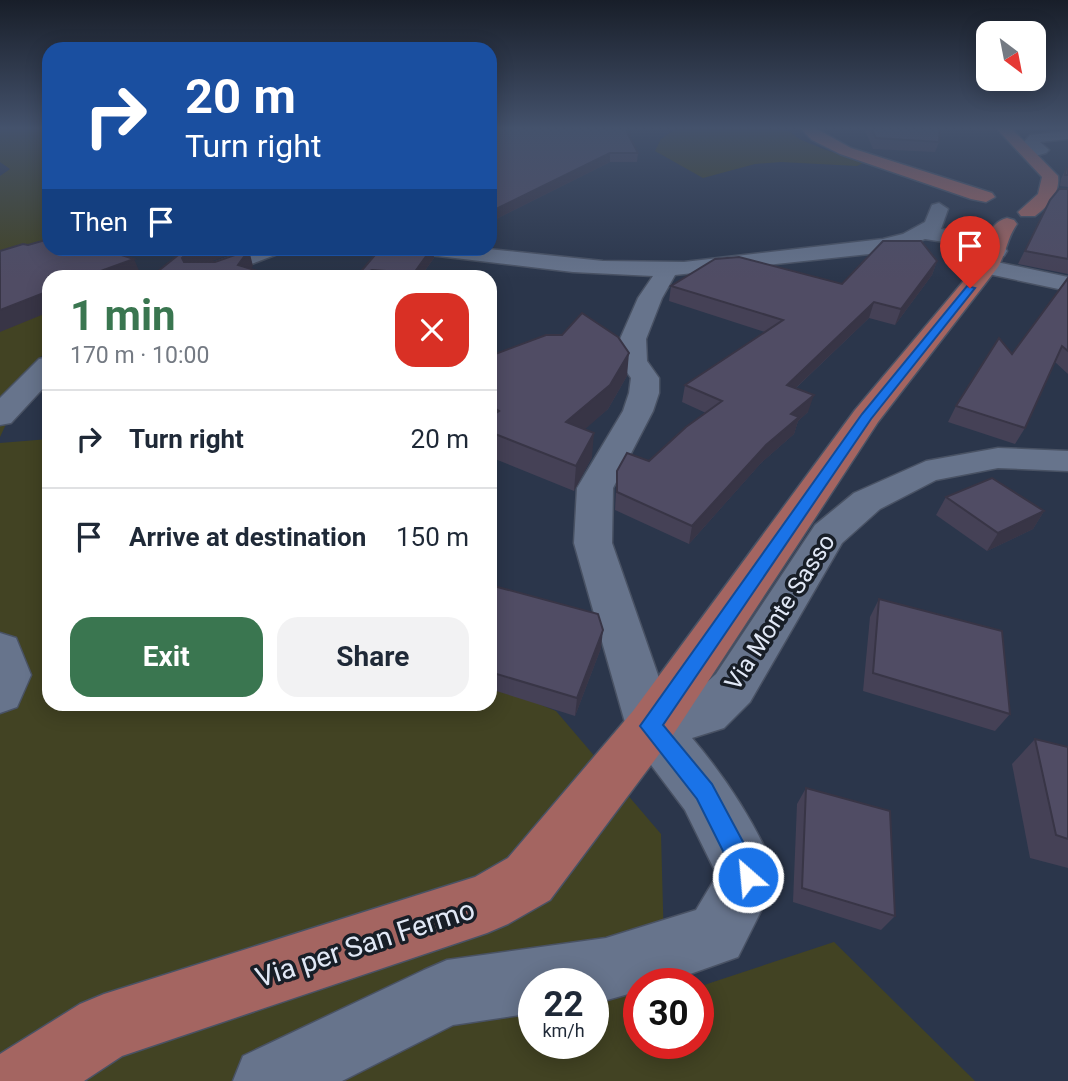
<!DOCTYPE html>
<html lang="en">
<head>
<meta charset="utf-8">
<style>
  :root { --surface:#fff; --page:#f2f2f3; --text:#1f2937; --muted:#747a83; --line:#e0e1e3; --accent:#3a7650 }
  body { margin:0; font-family:Roboto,sans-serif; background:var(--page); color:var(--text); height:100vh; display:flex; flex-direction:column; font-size:26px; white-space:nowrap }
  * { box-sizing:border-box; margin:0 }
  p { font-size:23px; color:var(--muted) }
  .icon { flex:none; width:38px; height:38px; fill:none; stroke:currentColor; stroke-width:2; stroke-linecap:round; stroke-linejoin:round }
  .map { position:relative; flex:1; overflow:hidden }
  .sheet { position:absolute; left:42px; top:270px; width:455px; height:441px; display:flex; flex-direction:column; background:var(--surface); border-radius:21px; box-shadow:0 4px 18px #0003 }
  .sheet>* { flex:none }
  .guide { position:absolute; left:42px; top:42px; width:455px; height:214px; border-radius:21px; box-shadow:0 4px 18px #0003; background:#1a4fa0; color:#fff; overflow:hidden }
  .needle { width:46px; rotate:148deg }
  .controls { position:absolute; left:976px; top:21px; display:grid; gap:14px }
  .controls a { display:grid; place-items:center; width:70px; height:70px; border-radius:14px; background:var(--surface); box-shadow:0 4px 18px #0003; font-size:35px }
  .speed { position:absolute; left:518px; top:968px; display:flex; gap:14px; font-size:35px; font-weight:700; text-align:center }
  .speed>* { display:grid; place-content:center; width:91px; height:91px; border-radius:50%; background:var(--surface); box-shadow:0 4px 18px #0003; line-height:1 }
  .speed small { font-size:18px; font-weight:400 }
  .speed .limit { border:10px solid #d22; background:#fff; color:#111 }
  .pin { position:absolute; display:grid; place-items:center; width:60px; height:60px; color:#fff; margin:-72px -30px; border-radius:50% 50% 50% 0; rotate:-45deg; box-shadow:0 0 7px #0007 }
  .pin .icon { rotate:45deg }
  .me { position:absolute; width:77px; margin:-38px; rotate:333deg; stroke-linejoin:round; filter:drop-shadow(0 0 5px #0008) }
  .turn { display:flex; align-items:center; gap:24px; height:147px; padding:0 28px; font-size:32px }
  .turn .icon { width:91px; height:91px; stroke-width:2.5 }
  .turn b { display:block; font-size:49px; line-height:60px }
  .then { display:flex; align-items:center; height:66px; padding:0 28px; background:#0003; gap:14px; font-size:26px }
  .round { display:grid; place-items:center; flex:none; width:74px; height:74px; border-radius:21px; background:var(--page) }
  .summary { display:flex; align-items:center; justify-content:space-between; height:119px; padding:0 28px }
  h1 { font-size:42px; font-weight:700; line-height:52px; color:var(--accent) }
  .primary-button { display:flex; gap:14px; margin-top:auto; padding:14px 28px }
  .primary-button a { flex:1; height:80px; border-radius:21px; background:var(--accent); color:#fff; font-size:28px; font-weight:700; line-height:80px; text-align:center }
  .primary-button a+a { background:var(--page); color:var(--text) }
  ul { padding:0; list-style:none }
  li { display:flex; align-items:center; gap:21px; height:98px; padding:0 28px; border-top:2px solid var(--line) }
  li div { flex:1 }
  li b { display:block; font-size:26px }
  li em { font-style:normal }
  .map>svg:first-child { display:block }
  .green { fill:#424323; fill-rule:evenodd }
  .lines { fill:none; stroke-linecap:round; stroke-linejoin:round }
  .minor-casing { stroke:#495264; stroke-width:3 }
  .major-casing { stroke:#495264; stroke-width:3 }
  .minor { fill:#67748c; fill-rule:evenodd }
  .major { fill:#a46561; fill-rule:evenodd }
  .wall { fill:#454156 }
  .shaded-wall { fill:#383546 }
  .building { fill:#504c64; stroke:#383546; stroke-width:2 }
  .route { fill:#1a73e8; stroke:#114b97; stroke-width:2 }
  .labels { text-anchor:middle; stroke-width:7; stroke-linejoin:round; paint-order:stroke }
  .street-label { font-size:24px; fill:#e1e8f6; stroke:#181e27 }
  .near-street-label { font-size:28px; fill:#e1e8f6; stroke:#181e27 }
</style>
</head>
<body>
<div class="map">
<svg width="1068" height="1081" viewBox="0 0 1068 1081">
  <rect width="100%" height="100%" fill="#2b364b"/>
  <!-- green -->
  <g class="green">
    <polygon points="0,128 49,128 49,245 0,256 0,176 10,169 0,162"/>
    <polygon points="677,128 762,128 789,131 799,139 826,150 865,162 857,166 781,162 755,164 703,178 655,151 661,139"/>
    <polygon points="0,282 49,303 49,351 36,360 0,437"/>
    <path d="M49,439V704H490V684L556,711L661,834L665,983L639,984V1043H698V987L834,942L975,1081H0V443ZM534,984H593V1043H534Z"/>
  </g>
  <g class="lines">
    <defs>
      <g id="minor">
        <polygon points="1068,131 1068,139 1040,142 1049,150 1046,153 1028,158 1020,153 1029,148 1024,142 1030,135"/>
        <path d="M939,203L948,209L941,229L968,234L1004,246L1007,251L1004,256L996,257L957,244L925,239L904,247L869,254L675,275L662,298L646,339L647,361L659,378V393L653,411L613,488L612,543L667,701L693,695L716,674L815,525L854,493L926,461L998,448L1068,451V471L998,468L936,480L880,509L842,543L750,702L724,728L692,738C727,779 757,826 778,877L738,957L662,984H639V991L593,1004V984H534V1013L453,1025L342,1081H233L243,1056L424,970L447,960L606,938L696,910L717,875L685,810L633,741L626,726L574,543L577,488L623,411L629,393L631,378L619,361L620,339L638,298L653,276L573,272L421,254L411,248H479L603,261L684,262L883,239L903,234L925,222L932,205Z"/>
        <polygon points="255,248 286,248 283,252 220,276 190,276 193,271"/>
        <polygon points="987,260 1068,277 1068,291 979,272 976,267 979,262"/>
        <polygon points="49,357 49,382 11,423 0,425 0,398 39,359"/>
        <polygon points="0,633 16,638 31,675 17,707 0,713"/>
      </g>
      <g id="major">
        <polygon points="800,128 815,128 851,148 992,193 995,197 986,202 971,199 840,154 812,140"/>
        <path d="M996,128H1011L1058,176C1060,194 1048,206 1035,216H1021L1018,212L1038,194L1042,177Z"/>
        <path d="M1007,218L1014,220L1017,224C1007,238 1007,251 998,267L878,422L669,741L550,900L508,924L487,933L122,1056L84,1081H0V1054L80,1004L104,994L475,877L508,858L633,711L855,410L978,264C987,248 985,224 1007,218Z"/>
      </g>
    </defs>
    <!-- minor casing -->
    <use href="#minor" class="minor-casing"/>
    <!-- major casing -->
    <use href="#major" class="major-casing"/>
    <!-- minor -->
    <use href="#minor" class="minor"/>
    <!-- major -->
    <use href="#major" class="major"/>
  </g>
  <!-- wall -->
  <g class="wall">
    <polygon points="490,128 638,153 637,162 610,162 490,222"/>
    <polygon points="864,128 940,128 939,142 935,152 873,149"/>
    <polygon points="976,128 996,128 995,131 976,131"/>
    <polygon points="1014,128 1068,128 1068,130 1017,130"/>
    <polygon points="1066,168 1068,169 1068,187 1060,186 1061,179"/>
    <polygon points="1068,189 1068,274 1018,264 1050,200"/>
    <polygon points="381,248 433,248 434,258 421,276 357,276"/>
    <polygon points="937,261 932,275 895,325 869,318 796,388 808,412 798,421 794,434 761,463 689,544 615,510 617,471 649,461 706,413 682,402 685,385 765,332 669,301 671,286 842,284"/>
    <polygon points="1068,278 1068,374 1055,362 1025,428 1015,444 948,422 956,406 1012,354"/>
    <polygon points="490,356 627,376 608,409 584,429 592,457 574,491 490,457"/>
    <polygon points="946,497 1044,511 1033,529 987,551 936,515"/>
    <polygon points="490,585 601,648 575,716 490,689"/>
    <polygon points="879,599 1010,714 995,731 863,691 870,617"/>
    <polygon points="1035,739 1068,747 1068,868 1030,858 1012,764"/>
    <polygon points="806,788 895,916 881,930 793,902 797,804"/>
  </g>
  <!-- shaded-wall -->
  <g class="shaded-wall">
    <polygon points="610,153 610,162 490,222 490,212"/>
    <polygon points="198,248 246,248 192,269 188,275 182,258 187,253"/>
    <polygon points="432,248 433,248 434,258 421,276 415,276 414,273"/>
    <polygon points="249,250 253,266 246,276 238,265"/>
    <polygon points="134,259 141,275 138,276 87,276"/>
    <polygon points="937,261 932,275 895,325 901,309"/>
    <polygon points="372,270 373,276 359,276"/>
    <polygon points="49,291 49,312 0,332 0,310"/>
    <polygon points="874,302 869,318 782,401 787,385"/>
    <polygon points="629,353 627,376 608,409 565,447 566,422"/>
    <polygon points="814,395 808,412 798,421 794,434 761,463 689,544 692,526 791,414"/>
    <polygon points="594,433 592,457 574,491 576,466"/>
    <polygon points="1044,511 1033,529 987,551 998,533"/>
    <polygon points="603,630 601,648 575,716 577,698"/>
  </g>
  <!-- building -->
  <g class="building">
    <polygon points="490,128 625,128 638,153 610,153 490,212"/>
    <polygon points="871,128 940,128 939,142 876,138"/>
    <polygon points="1066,168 1068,169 1068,175 1065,175"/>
    <polygon points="1059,189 1068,189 1068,259 1025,251 1050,200"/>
    <polygon points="49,239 49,248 99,248 134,259 87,276 49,276 49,291 0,310 0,251 23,244 28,245"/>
    <polygon points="883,241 921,241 937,261 901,309 874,302 787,385 814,395 791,414 799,417 766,445 692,526 617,492 617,471 627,453 649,461 686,427 722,401 685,385 783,320 671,286 715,259 739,257 842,284"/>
    <polygon points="187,248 198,248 187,253 182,258 184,262 215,262 249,250 238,265 274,276 152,276"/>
    <polygon points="381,248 432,248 414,273 372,270 357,276"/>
    <polygon points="1068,278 1068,351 1062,346 1025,428 956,406 999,338 1012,354"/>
    <polygon points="582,313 618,337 629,353 610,385 566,422 594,433 576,466 490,432 490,417 499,411 490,405 490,356 546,335 562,335"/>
    <polygon points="992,478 1044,511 998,533 946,497"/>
    <polygon points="490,585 598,614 603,630 577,698 490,672"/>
    <polygon points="879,599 1002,631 1010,714 873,673"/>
    <polygon points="1035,739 1068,747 1068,839 1056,835"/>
    <polygon points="806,788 890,811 895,916 802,888"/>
  </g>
  <!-- sky -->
  <linearGradient id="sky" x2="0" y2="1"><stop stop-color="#181e29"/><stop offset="0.46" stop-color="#44526c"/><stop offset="1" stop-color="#44526c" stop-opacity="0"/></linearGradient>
  <rect width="1068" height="279" fill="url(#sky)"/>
  <!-- route -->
  <polygon class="route" points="967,286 975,288 871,419 663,725 712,784 757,868 761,877 757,885 748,889 740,885 697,799 640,726 862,414"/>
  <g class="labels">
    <!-- street labels -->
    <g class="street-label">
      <text transform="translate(780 612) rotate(-57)" y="8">Via Monte Sasso</text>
    </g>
    <!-- near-street labels -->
    <g class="near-street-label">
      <text transform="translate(365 943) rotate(-18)" y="10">Via per San Fermo</text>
    </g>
  </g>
</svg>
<div class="controls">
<a><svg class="needle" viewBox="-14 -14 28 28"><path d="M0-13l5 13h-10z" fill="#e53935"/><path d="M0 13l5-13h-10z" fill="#747a83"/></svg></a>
</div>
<div class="speed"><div>22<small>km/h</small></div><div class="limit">30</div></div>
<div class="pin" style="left:970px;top:288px;background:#d93025"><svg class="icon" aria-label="arrive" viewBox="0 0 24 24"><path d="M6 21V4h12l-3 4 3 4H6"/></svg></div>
<svg class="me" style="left:748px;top:877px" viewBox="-20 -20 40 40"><circle r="17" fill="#1a73e8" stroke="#fff" stroke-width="3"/><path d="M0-11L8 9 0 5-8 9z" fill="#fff"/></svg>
<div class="guide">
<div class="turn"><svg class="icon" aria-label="right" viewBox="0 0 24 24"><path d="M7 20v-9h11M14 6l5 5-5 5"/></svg><div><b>20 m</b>Turn right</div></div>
<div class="then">Then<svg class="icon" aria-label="arrive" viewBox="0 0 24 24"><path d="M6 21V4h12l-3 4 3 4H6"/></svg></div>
</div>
<section class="sheet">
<div class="summary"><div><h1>1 min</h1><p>170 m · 10:00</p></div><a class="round" style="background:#d93025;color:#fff"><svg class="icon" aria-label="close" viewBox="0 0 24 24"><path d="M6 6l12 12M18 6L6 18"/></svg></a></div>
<ul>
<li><svg class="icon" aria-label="right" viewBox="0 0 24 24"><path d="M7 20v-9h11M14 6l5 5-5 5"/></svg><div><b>Turn right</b></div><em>20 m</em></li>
<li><svg class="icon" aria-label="arrive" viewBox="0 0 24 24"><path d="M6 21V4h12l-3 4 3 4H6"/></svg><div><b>Arrive at destination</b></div><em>150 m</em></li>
</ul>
<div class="primary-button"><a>Exit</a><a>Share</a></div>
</section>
</div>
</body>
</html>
